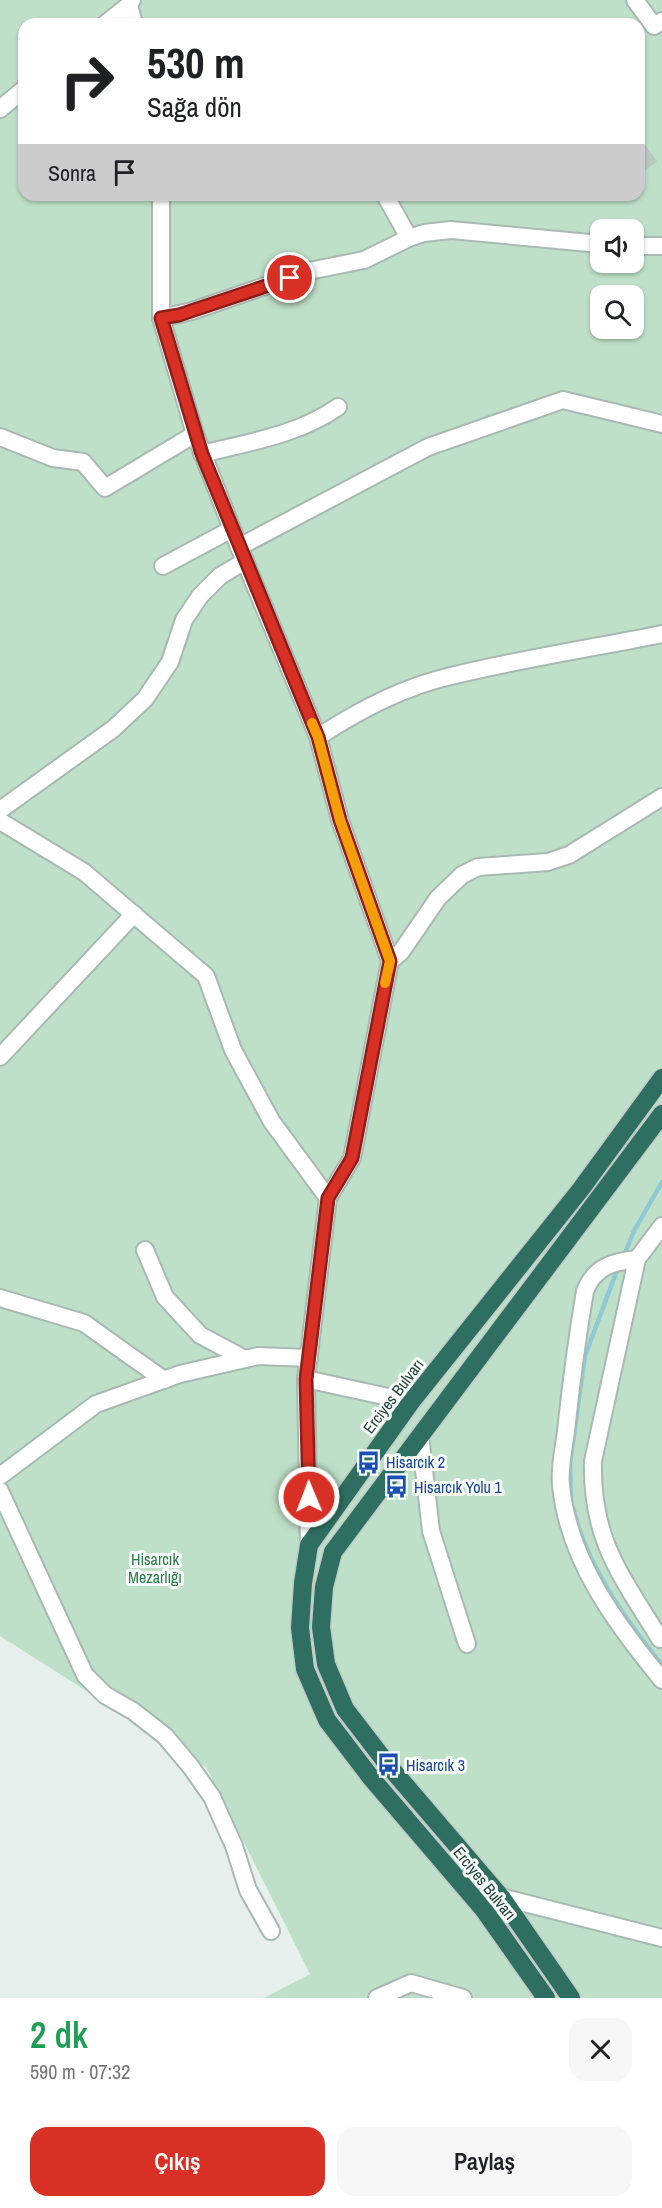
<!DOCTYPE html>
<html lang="tr">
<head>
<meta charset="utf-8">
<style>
  :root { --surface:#fff; --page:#f6f6f6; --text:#202124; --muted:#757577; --accent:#d93025 }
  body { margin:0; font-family:"Archivo Narrow",sans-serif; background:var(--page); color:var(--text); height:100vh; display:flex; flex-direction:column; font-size:22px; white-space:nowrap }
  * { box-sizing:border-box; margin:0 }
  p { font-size:20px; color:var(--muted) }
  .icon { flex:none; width:33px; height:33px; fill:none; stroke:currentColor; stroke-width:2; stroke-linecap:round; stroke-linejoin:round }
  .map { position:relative; height:1998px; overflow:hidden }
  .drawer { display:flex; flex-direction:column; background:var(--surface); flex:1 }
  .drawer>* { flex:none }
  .hud { position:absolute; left:18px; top:18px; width:627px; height:183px; border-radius:18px; box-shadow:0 2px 4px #0004; background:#fff; color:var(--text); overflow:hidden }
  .tools { position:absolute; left:590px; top:219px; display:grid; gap:12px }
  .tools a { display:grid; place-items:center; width:54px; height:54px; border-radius:12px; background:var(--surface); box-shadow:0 2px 4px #0004; font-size:30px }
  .pin { position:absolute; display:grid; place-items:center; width:51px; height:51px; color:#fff; margin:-26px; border:3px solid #fff; border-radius:50%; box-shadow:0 2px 6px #0007 }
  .me { position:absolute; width:66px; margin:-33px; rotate:359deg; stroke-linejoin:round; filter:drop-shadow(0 0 4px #0008) }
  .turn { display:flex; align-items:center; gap:21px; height:126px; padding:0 30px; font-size:27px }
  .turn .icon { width:78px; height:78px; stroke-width:2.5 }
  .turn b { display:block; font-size:42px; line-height:51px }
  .then { display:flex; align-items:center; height:57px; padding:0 30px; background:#0003; gap:12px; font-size:22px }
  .round { display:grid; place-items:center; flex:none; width:63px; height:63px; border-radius:18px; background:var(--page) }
  .overview { display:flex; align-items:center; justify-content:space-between; height:102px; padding:0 30px }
  h1 { font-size:36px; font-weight:600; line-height:45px; color:#1e9e55 }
  .cta { display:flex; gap:12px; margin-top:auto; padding:12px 30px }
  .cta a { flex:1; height:69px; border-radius:18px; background:var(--accent); color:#fff; font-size:24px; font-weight:600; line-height:69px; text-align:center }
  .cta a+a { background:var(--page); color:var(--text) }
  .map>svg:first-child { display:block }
  .green { fill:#bfe0c8; fill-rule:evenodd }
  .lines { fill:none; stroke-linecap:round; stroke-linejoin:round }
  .stream { stroke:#8ec9d4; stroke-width:4.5 }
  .building { fill:#bbcac4; stroke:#b8c9c2; stroke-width:1.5 }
  .minor-casing { stroke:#a8b8b2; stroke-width:20 }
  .highway-casing { stroke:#c2cac8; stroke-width:21 }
  .minor { stroke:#fff; stroke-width:16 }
  .highway { stroke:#2f6f62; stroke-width:18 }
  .route-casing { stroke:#8d1f18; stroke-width:15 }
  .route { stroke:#d93025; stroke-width:10 }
  .slow { stroke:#f59e0b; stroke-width:10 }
  .labels { text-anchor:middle; stroke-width:6; stroke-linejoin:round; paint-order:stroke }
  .street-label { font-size:16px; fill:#24423a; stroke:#f7fbf9 }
  .transit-label { font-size:16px; fill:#164399; stroke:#f7fbf9; text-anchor:start }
  .park-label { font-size:16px; fill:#2d7a4b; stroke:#f7fbf9 }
</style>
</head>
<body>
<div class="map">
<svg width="662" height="1998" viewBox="0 0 662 1998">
  <rect width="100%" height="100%" fill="#e6efeb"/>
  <!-- green -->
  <path class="green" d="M0,0H662V1998H264L310,1974L206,1767L0,1636ZM24,24H639V195H24ZM600,230H633V262H600ZM600,296H633V328H600Z"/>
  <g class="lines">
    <!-- stream -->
    <g class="stream">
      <polyline points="623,1258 634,1231 662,1182"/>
      <polyline points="571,1498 570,1463 585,1356 619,1265"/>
      <path d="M573,1507C586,1565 625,1619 662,1665"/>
    </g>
  </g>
  <!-- building -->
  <polygon class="building" points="639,138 656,161 639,174"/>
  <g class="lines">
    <defs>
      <g id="minor">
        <polyline points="132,0 129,5 134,24"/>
        <polyline points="635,0 654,26 662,21"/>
        <polyline points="105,24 129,5"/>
        <polyline points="0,109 24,89"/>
        <polyline points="161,195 161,318 195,434 239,547 318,737 340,820 390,961 352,1158 328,1198 306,1379 309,1545"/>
        <polyline points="385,195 409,238"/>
        <polyline points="633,246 662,246"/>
        <polyline points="161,318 192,311 309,271 364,260 409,238 424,233 451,230 600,244"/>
        <polyline points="0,437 53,458 83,462 105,488 195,434"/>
        <path d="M202,454C249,442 298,435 338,407"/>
        <polyline points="239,547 428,447 563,400 662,424"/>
        <polyline points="163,566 232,529"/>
        <path d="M318,737C359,710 403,687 451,676C520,659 592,648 662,634"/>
        <polyline points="0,810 113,729 145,699 170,662 184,620 200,596 220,576 245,561"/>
        <polyline points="0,821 84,872 206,976 233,1050 272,1122 328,1198"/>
        <polyline points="390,961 401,952 438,898 462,875 478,867 548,862 569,855 662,797"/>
        <polyline points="0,1057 134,914"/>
        <polyline points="145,1250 165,1297 200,1335 245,1359"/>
        <path d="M637,1259C613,1262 595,1266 585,1291C577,1338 571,1384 566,1431C564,1448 559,1468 561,1485C568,1560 616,1624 662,1680"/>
        <polyline points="0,1298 84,1323 164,1380"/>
        <polyline points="306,1379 411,1402"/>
        <polyline points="420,1435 431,1531 467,1644"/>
        <polyline points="0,1476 96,1404 180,1374 258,1356 309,1358"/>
        <polyline points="0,1491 85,1675 105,1695 133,1711 165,1736 191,1767 212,1797 234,1846 248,1890 271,1931"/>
        <path d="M660,1639C621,1575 591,1540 593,1461L637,1259L662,1226"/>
        <polyline points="501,1897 662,1938"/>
        <polyline points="377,1998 411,1983 463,1998"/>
      </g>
      <g id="highway">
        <polyline points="546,1998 484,1910 372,1779 327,1720 305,1669 300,1628 303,1583 309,1545 411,1402 581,1189 662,1078"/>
        <polyline points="571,1998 501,1897 388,1765 345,1709 326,1664 321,1627 324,1587 333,1552 662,1114"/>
      </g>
    </defs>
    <!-- minor casing -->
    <use href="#minor" class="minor-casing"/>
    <!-- highway casing -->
    <use href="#highway" class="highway-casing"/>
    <!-- minor -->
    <use href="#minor" class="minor"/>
    <!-- highway -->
    <use href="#highway" class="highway"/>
  </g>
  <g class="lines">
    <defs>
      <polyline id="route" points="290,278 179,315 161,318 202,454 318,737 340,820 390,961 352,1158 328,1198 306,1379 309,1497"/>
    </defs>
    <!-- route casing -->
    <use href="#route" class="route-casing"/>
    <!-- route -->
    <use href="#route" class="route"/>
    <!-- slow -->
    <polyline class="slow" points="312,723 318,737 340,820 390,961 385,983"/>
  </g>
  <!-- icons -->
  <defs>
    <symbol id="bus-bare" viewBox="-9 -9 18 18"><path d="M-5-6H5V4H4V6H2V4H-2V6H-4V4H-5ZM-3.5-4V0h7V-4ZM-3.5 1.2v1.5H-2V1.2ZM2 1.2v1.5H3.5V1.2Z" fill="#1a4fb4" stroke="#f7fbf9" stroke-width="2.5" paint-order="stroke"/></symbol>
  </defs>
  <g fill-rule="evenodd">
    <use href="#bus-bare" x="352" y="1446" width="33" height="33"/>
    <use href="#bus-bare" x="380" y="1470" width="33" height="33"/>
    <use href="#bus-bare" x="372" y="1748" width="33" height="33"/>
  </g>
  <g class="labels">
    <!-- street labels -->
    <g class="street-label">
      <text transform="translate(393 1396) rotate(-53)" y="6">Erciyes Bulvarı</text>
      <text transform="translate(485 1883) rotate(51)" y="6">Erciyes Bulvarı</text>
    </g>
    <!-- transit labels -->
    <g class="transit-label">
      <text x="386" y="1468">Hisarcık 2</text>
      <text x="414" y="1493">Hisarcık Yolu 1</text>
      <text x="406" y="1771">Hisarcık 3</text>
    </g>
    <!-- park labels -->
    <g class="park-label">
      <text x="155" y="1565">Hisarcık<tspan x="155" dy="18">Mezarlığı</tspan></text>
    </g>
  </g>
</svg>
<div class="tools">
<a><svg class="icon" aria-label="sound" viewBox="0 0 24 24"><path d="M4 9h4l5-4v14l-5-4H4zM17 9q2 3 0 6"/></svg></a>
<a><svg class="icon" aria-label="search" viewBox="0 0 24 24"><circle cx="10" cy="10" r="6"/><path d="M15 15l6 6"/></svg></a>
</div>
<div class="pin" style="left:290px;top:278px;background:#d93025"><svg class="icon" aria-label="arrive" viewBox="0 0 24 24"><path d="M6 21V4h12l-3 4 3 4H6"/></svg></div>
<svg class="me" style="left:309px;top:1497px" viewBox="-20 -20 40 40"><circle r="17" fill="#d93025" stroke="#fff" stroke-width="3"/><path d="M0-11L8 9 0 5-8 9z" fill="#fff"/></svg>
<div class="hud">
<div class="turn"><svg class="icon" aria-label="right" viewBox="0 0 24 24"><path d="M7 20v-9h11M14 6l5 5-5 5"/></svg><div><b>530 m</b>Sağa dön</div></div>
<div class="then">Sonra<svg class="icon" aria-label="arrive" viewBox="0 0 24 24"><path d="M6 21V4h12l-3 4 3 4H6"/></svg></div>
</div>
</div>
<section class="drawer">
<div class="overview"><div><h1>2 dk</h1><p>590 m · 07:32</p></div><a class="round"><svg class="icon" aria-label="close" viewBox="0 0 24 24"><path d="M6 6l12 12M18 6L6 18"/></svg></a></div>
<div class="cta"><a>Çıkış</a><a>Paylaş</a></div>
</section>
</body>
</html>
